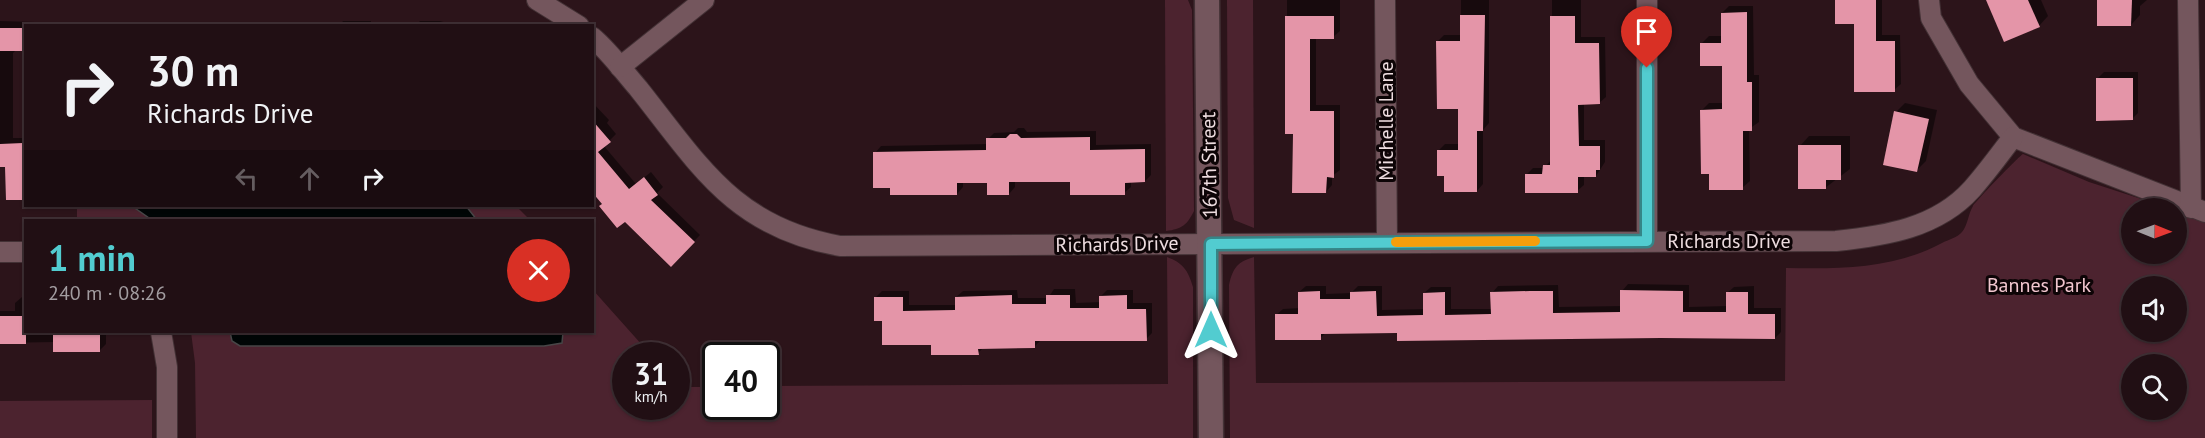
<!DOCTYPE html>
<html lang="en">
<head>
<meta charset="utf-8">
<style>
  :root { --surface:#210f14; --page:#29181d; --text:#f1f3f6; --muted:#a29ca0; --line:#3e2f34; --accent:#52ccd0 }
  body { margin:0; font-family:"PT Sans",sans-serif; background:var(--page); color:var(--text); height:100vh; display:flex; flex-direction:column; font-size:22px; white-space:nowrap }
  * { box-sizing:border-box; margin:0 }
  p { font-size:20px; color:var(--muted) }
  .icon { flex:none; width:33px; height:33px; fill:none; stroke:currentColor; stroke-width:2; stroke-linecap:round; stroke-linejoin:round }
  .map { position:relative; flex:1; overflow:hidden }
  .drawer { position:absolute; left:24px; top:219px; width:570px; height:114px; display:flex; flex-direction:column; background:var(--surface); border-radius:0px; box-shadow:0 2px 4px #0004,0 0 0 2px var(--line) }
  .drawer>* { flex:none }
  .top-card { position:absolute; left:24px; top:24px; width:570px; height:183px; border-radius:0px; box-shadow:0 2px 4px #0004,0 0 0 2px var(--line); background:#210f14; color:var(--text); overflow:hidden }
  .needle { width:39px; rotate:91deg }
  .buttons { position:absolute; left:2121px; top:198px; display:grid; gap:12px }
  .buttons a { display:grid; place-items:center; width:66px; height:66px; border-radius:50%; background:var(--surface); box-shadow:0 2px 4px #0004,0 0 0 2px var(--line); font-size:30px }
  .speed { position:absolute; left:612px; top:342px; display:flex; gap:12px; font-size:30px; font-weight:700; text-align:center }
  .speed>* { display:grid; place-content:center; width:78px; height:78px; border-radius:50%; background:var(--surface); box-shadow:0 2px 4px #0004,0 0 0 2px var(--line); line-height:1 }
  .speed small { font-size:15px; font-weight:400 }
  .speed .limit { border:3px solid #111; border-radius:9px; background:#fff; color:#111 }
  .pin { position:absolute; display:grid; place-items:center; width:51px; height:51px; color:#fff; margin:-62px -26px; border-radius:50% 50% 50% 0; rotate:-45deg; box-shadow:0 0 6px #0007 }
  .pin .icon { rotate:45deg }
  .me { position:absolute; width:66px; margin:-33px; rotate:0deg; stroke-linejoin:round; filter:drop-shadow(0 0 4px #0008) }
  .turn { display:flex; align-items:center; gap:21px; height:126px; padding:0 24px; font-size:27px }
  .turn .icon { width:78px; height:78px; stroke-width:2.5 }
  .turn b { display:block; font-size:42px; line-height:51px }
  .lanes { display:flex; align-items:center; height:57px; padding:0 24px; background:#0003; justify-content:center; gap:30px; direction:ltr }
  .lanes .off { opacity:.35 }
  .round { display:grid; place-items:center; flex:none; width:63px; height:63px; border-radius:32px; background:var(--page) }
  .summary { display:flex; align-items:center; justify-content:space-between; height:102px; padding:0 24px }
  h1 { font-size:36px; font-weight:700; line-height:45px; color:var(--accent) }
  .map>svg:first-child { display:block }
  .green { fill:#4c232f; fill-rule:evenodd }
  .water { fill:#000606; stroke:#474647; stroke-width:1.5 }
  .shadow { fill:#0007 }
  .building { fill:#e495a8 }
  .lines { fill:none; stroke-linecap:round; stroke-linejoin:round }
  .minor-casing { stroke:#433135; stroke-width:22 }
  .tertiary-casing { stroke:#433135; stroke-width:27 }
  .minor { stroke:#74565d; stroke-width:20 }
  .tertiary { stroke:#74565d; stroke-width:24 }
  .route-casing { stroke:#358587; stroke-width:15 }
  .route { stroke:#52ccd0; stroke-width:10 }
  .slow { stroke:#f59e0b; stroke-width:10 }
  .labels { text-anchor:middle; stroke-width:6; stroke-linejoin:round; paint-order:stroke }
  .street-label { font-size:20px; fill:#eddcdf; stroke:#0d0406 }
  .park-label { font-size:20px; fill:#f2c6cf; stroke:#0d0406 }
</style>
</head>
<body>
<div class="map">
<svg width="2205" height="438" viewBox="0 0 2205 438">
  <rect width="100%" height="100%" fill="#2c141a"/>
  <!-- green -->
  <g class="green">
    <path d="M1165,0H1188L1192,10L1194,211C1187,225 1182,229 1166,231Z"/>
    <polygon points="1227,0 1253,0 1254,228 1234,220 1228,198"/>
    <path d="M2023,154L2089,182L2169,208H2132V254H2176L2177,211L2205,220V438H1230L1229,285C1233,268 1237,262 1254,257L1256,383L1785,381L1786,268C1840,269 1894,269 1942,243C1948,240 1958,237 1962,232C1968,225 1968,214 1973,206C1975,202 2019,156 2023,154ZM2132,286H2176V332H2132ZM2132,364H2176V410H2132Z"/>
    <polygon points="77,206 516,206 530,220 77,220"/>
    <path d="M1167,257C1183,263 1188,270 1193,287V438H196L195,363L191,332H592L593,290L651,355L626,356V406H676L677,384L680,387H715L716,406H766L767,386L1168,384Z"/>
    <polygon points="152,400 152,438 0,438 0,401"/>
  </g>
  <!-- water -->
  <g class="water">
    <polygon points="132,206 466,206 477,220 152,220"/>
    <polygon points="230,332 563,332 562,343 544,346 240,346 232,341"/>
  </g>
  <!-- shadow -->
  <g class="shadow">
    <polygon points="1287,0 1340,0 1340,31 1333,37 1316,38 1316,105 1340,105 1340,170 1332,176 1332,185 1326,192 1294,133 1287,133"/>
    <polygon points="1461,0 1489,0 1489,123 1483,130 1483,184 1477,191 1438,151 1445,144 1459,144 1459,107 1437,42 1444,35 1461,35"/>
    <polygon points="1552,0 1581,0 1581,37 1605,37 1606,97 1599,103 1584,103 1584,140 1605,140 1605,162 1596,176 1584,176 1584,185 1577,191 1527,174 1533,168 1544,168 1552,159"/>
    <polygon points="1837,0 1882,0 1882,35 1900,35 1901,84 1894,90 1856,22"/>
    <polygon points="1992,0 2041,0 2048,16 2039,26"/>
    <polygon points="2098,0 2147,0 2140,6 2140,15 2131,25"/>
    <polygon points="1729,6 1753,6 1754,75 1759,75 1759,122 1749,129 1750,181 1742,188 1710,173 1702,110 1709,103 1724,103 1723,65 1702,43 1709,36 1722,36 1722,13"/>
    <polygon points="0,21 35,22 35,26 26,26 26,50 16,50 13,53 13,138 26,138 26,198 7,166 0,166"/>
    <polygon points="343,21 371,21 371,26 339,26"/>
    <polygon points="420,21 440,21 457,26 415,26"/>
    <polygon points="160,22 160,26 87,26 88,24"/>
    <polygon points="258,22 279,22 279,26 254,26"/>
    <polygon points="191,24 213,24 213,26 190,26"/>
    <polygon points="2104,72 2138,72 2138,113 2132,119 2097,79"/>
    <polygon points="592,102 609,120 607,123 616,134 604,146 636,184 651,172 663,187 657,193 700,235 671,265 592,190"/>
    <polygon points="1905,103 1937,110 1926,161 1917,170 1896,112"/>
    <polygon points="1018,128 1024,128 1027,132 1096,131 1096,145 1151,144 1151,175 1145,181 1131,181 1131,187 1124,193 1071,181 1015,181 1015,187 1009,194 988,181 963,182 963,187 957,194 892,187 875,153 881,146 988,144 988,139 994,133 1014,132"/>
    <polygon points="1809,136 1850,136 1850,169 1825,188 1800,146"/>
    <polygon points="1628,284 1689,285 1689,307 1727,306 1727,293 1734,287 1754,286 1754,308 1781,308 1781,332 1775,338 1398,332 1326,333 1320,338 1276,315 1283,309 1300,308 1299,292 1306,286 1326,286 1326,294 1351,293 1358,286 1382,286 1382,310 1425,309 1424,293 1431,287 1451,287 1451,309 1492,309 1492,293 1498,286 1558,285 1559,307 1622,306 1622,291"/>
    <polygon points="1054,289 1075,289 1076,303 1101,302 1101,296 1107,290 1133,290 1133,303 1152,303 1152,333 1146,339 1041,340 1034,347 984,347 978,353 884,320 875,298 882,291 909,291 909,305 956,305 956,297 963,291 1017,290 1018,298 1048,298"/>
    <polygon points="22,297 26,297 26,332 106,332 106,344 100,350 55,342 0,343 0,311 15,311 15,303"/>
  </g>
  <!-- building -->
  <g class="building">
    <polygon points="1835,0 1876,0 1876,41 1895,41 1895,92 1854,92 1854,24 1835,24"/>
    <polygon points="1986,0 2028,0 2040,27 2004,42"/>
    <polygon points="2097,0 2132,0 2131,26 2097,26"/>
    <polygon points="1747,12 1747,82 1752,82 1752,131 1743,131 1743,190 1709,190 1709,174 1701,174 1700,110 1722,109 1722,66 1700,66 1700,43 1721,43 1721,13"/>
    <polygon points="1460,15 1485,15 1483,131 1477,131 1477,192 1444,192 1444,176 1437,176 1437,150 1458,150 1458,109 1437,109 1436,41 1460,41"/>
    <polygon points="1285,16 1334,16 1334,39 1310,39 1310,111 1334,111 1334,178 1327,177 1326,193 1292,193 1293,134 1285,134"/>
    <polygon points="1550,16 1575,16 1575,43 1599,43 1600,104 1578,105 1579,146 1600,146 1600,170 1596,170 1596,177 1578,177 1578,193 1525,193 1525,174 1542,174 1543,165 1550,165"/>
    <rect x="0" y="28" width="26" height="23"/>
    <polygon points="2096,78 2133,78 2133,120 2096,121"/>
    <polygon points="1894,111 1929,119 1917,172 1883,165"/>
    <polygon points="592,120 611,142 598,152 629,189 644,177 658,195 651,200 695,242 671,267 625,222 617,228 599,206 602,204 592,192"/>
    <polygon points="1010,134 1017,134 1021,138 1090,137 1090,150 1145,149 1145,182 1125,183 1125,195 1070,195 1070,182 1009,182 1009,195 987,195 987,183 957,183 957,195 890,195 890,188 873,188 873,152 986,150 986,138 1006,138"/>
    <polygon points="23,143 26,200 6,200 5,167 0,167 0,144"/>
    <polygon points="1798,145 1841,145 1841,180 1826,180 1826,189 1798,189"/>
    <polygon points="1620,290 1683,291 1683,312 1726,312 1726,292 1748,292 1748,314 1775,314 1775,339 1661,338 1397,341 1397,333 1321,334 1321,340 1275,340 1275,314 1298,314 1298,292 1320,291 1320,299 1350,299 1350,292 1376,291 1377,316 1423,315 1423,293 1445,292 1445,315 1491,314 1490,292 1530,291 1553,291 1553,313 1620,312"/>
    <polygon points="1012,295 1012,304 1046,304 1046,295 1070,295 1070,308 1099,308 1099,296 1127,295 1127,309 1146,309 1147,341 1035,341 1035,348 978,349 979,355 931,355 931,345 882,345 882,321 874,321 874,297 903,297 903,311 955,310 955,297"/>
    <rect x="0" y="316" width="26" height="28"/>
    <rect x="53" y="332" width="47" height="20"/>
  </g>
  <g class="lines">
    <defs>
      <g id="minor">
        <polyline points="537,0 579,26"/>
        <polyline points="1385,0 1387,242"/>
        <polyline points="1647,0 1647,241"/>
        <polyline points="1929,0 1931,18 1969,84 2013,137 2205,212"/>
        <polyline points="2188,0 2191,208"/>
        <path d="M592,37C610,52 623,71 638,88C700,166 734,227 840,246L1836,241C1885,236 1937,228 1972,189C1987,172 2000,154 2013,137"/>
        <polyline points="620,67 704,0"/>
        <polyline points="0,252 26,252"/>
        <polyline points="161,332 167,367 167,438"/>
      </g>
      <polyline id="tertiary" points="1207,0 1211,438"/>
    </defs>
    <!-- minor casing -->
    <use href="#minor" class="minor-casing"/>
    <!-- tertiary casing -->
    <use href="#tertiary" class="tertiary-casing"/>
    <!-- minor -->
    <use href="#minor" class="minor"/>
    <!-- tertiary -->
    <use href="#tertiary" class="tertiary"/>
  </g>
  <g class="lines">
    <defs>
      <polyline id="route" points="1211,330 1211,244 1647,241 1647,68"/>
    </defs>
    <!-- route casing -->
    <use href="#route" class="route-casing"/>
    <!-- route -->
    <use href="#route" class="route"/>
    <!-- slow -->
    <polyline class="slow" points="1396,242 1535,241"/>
  </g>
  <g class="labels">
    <!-- street labels -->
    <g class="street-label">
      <text transform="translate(1386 121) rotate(-90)" y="7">Michelle Lane</text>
      <text transform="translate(1209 165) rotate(-91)" y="7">167th Street</text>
      <text x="1729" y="248">Richards Drive</text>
      <text transform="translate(1117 244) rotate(-1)" y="7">Richards Drive</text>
    </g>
    <!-- park labels -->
    <g class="park-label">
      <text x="2039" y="292">Bannes Park</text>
    </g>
  </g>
</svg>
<div class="buttons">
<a><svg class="needle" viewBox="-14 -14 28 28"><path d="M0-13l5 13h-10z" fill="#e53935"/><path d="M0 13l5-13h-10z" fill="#a29ca0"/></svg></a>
<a><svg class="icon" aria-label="sound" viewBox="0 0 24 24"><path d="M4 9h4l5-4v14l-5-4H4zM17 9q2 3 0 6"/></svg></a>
<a><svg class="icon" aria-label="search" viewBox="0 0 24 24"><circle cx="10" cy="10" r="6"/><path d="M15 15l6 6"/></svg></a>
</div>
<div class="speed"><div>31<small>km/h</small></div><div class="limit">40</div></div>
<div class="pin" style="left:1647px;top:68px;background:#d93025"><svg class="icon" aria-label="arrive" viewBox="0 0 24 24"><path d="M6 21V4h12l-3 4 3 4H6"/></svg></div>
<svg class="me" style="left:1211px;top:330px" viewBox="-20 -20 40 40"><path d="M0-17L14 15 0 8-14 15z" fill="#52ccd0" stroke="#fff" stroke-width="4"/></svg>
<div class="top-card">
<div class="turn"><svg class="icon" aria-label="right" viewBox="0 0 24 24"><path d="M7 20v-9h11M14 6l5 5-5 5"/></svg><div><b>30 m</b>Richards Drive</div></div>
<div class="lanes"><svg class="icon off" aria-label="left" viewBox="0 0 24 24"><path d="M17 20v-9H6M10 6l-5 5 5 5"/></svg><svg class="icon off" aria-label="ahead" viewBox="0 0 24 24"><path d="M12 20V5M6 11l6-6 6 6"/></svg><svg class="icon" aria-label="right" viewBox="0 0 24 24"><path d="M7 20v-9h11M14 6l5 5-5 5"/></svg></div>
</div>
<section class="drawer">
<div class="summary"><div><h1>1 min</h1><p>240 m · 08:26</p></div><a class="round" style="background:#d93025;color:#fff"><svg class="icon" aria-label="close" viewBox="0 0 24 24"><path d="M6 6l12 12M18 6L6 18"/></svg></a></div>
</section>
</div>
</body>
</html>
